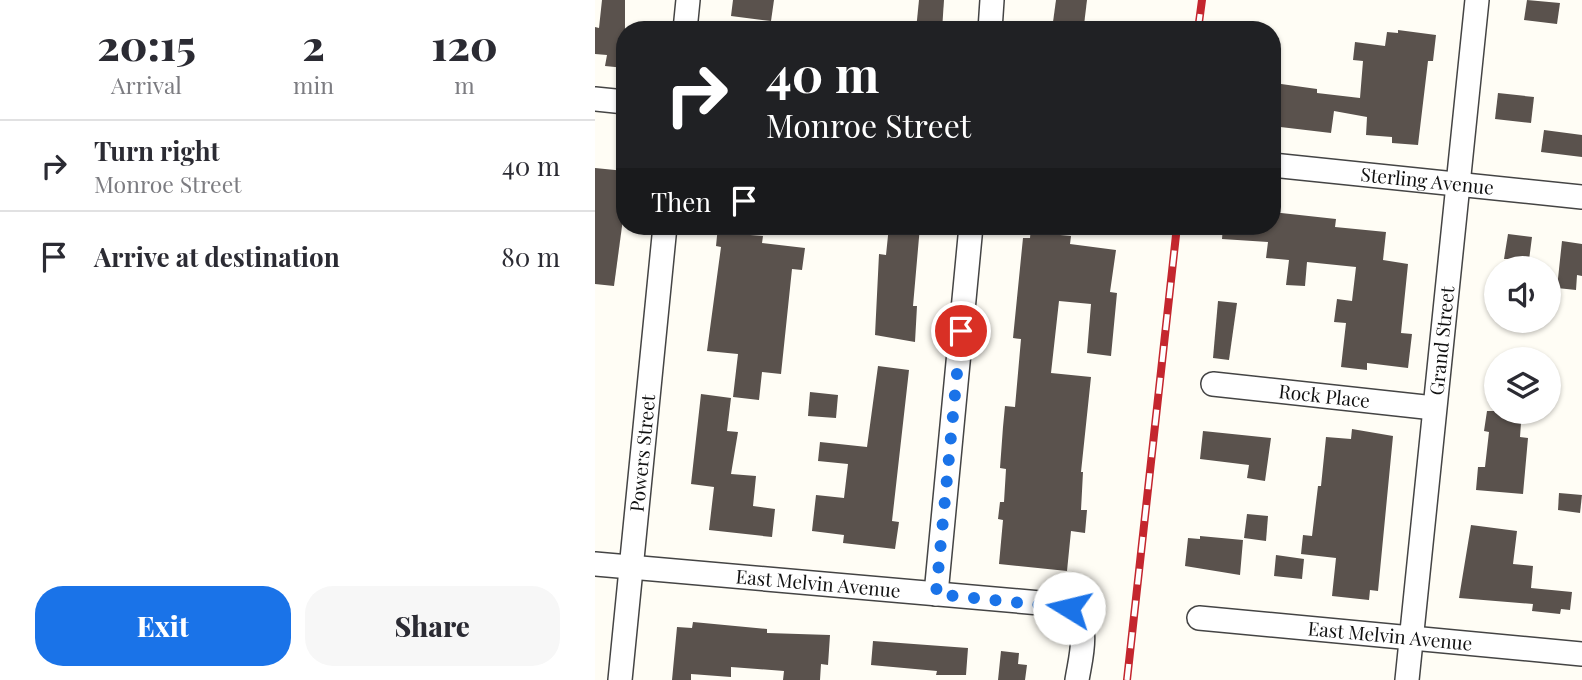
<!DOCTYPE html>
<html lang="en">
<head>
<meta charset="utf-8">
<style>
  :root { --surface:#fff; --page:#f7f7f7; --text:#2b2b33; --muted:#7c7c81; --line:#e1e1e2; --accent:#1a73e8 }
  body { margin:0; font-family:"Playfair Display",serif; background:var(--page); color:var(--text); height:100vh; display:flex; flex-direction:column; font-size:26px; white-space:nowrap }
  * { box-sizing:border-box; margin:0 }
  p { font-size:23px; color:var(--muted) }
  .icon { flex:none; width:38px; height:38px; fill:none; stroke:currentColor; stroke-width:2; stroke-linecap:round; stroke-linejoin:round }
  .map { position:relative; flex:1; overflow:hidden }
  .drawer { display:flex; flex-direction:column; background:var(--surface); width:595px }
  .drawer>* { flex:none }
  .guide { position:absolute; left:21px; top:21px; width:665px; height:214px; border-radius:28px; box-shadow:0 2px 5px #0004; background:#202124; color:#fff; overflow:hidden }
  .tools { position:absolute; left:889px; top:256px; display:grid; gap:14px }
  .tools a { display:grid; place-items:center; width:77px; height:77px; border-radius:50%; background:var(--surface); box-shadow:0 2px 5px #0004; font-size:35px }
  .pin { position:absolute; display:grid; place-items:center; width:60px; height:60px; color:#fff; margin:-30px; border:4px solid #fff; border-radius:50%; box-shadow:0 2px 7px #0007 }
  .me { position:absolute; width:77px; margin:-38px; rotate:279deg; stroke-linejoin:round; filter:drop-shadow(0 0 5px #0008) }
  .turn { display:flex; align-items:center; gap:24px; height:147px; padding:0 35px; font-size:32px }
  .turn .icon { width:91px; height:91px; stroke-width:2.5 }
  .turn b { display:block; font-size:49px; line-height:60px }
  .then { display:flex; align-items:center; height:66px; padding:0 35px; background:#0003; gap:14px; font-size:26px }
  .eta { display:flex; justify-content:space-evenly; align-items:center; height:119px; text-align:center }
  .eta b { font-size:42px; font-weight:800; line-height:49px }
  .action { display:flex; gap:14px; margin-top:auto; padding:14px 35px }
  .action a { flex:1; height:80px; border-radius:28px; background:var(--accent); color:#fff; font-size:28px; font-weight:800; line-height:80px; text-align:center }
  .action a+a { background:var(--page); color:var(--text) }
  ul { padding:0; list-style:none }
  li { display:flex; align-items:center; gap:21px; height:91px; padding:0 35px; border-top:2px solid var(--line) }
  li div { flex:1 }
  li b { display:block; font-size:26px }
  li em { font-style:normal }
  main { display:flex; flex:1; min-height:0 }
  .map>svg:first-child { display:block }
  .building { fill:#5a524d }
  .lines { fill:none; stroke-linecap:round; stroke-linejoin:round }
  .street-casing { stroke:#444; stroke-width:26 }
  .street { stroke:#fff; stroke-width:23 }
  .rail-casing { stroke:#c4262e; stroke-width:8 }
  .rail { stroke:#fff; stroke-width:5; stroke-dasharray:16; stroke-linecap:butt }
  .route { stroke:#1a73e8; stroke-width:12; stroke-dasharray:0 21.6 }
  .labels { text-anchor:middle; stroke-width:7; stroke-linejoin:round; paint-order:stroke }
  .street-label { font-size:19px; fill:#111; stroke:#fff }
</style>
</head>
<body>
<main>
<section class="drawer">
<div class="eta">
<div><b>20:15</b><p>Arrival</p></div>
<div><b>2</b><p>min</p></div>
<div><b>120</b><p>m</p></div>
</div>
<ul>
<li><svg class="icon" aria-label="right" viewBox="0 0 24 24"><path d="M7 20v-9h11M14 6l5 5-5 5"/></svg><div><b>Turn right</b><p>Monroe Street</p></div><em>40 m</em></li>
<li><svg class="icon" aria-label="arrive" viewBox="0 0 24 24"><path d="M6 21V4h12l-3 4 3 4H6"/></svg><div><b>Arrive at destination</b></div><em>80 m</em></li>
</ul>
<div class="action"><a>Exit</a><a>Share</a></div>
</section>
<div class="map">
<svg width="987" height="680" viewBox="0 0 987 680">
  <rect width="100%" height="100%" fill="#fffdf5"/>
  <!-- building -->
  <g class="building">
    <polygon points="7,0 30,0 30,68 10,66 12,55 0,54 0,27 4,28"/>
    <polygon points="138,0 179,0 176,21 136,16"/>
    <polygon points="324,0 349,0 347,30 321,30"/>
    <polygon points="461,0 492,0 489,25 458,22"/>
    <polygon points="932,0 965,3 962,24 929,20"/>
    <polygon points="803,30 841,35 838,61 833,61 823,145 797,143 797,137 771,135 772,117 739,111 736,133 677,126 679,83 722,89 722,93 765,98 768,61 758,60 760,42 790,46 792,32 803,33"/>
    <polygon points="903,93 939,97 936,123 900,119"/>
    <polygon points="949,130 987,135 987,157 946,152"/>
    <polygon points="0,168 30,171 30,204 19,286 0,284"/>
    <polygon points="677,212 741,219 740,227 791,232 788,260 813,264 806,333 817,334 813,368 772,363 772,370 746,367 751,323 739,322 742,299 757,301 761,267 712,262 710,286 691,285 694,260 671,258 673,242 627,239 628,226 677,226"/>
    <polygon points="123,226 156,227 155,235 168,236 167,243 210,248 207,270 197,269 186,374 167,372 164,400 138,397 143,354 112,351 126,247 121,246"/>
    <polygon points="294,226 325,226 318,306 322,306 320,342 280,335 284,254 291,255"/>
    <polygon points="436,227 466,230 465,235 476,236 475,244 521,250 515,292 522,293 516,356 492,353 496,304 464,301 456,373 496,377 486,472 488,472 486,510 492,510 490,533 476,531 472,571 404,564 408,520 403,519 405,502 409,502 411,469 405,468 408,427 410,406 420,407 426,339 418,338 428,238 435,238"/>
    <polygon points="913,234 937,237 933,268 913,268 914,259 909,259"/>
    <polygon points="967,241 987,244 987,276 982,275 981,290 962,288"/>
    <polygon points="623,301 642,303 634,360 618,358"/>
    <polygon points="283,366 314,370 297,521 304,522 300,549 248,543 249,535 217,531 221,495 249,498 253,464 223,461 225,442 272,447"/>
    <polygon points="215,392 243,395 241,418 213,416"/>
    <polygon points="106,394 136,398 132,431 143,432 136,474 161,476 158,506 180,509 177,537 114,530 119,487 96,484"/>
    <polygon points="892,411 920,411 919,423 926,423 925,437 933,438 928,494 881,490 883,467 890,467 894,432 889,431"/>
    <polygon points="757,429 798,436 783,591 775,590 774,600 737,596 741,558 706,554 708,535 717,536 723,486 726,486 731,437 756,439"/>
    <polygon points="608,431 676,438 670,481 652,478 654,465 605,459"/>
    <polygon points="964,493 987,495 985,513 963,510"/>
    <polygon points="652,514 673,516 671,541 649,538"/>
    <polygon points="876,525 922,531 918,564 938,566 936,588 977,592 975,610 966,609 965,614 937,611 938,604 864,598"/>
    <polygon points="605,536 648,540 645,575 590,566 593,538 605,539"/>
    <polygon points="681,555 709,559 707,579 679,576"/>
    <polygon points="98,622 172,629 172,633 235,635 233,665 226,664 225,680 188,680 189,671 136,667 136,677 96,674 96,680 77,680 82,627 97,628"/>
    <polygon points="278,641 373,648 371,675 341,675 342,671 276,665"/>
    <polygon points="406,651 424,653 423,664 432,665 430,680 403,680"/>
  </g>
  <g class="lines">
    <defs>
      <g id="street">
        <polyline points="90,30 93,0"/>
        <polyline points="395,30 397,0"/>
        <polyline points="0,99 30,102"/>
        <path id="s1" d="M677,165L987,197"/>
        <path id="s2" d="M618,384L839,408"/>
        <path id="s3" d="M0,564L468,605C498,620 486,654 482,680"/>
        <polyline points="341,594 376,226"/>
        <path id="s4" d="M604,618L987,654"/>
        <path id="s5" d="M25,680L70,226"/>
        <path id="s6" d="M812,680L882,0"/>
      </g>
    </defs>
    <!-- street casing -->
    <use href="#street" class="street-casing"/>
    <!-- street -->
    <use href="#street" class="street"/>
    <defs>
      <g id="rail">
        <polyline points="603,30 607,0"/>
        <polyline points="532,680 582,226"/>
      </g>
    </defs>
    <!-- rail casing -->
    <use href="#rail" class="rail-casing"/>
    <!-- rail -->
    <use href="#rail" class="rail"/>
  </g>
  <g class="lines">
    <!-- route -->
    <polyline class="route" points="366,331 341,594 474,608"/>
  </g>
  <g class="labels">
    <!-- street labels -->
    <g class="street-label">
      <text dy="7" stroke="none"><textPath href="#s1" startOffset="156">Sterling Avenue</textPath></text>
      <text dy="7" stroke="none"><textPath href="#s6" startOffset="341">Grand Street</textPath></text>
      <text dy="7" stroke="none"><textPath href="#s2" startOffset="112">Rock Place</textPath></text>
      <text dy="7" stroke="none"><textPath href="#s5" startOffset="228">Powers Street</textPath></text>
      <text dy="7" stroke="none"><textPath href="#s3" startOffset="224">East Melvin Avenue</textPath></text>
      <text dy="7" stroke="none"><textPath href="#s4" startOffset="192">East Melvin Avenue</textPath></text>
    </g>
  </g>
</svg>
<div class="tools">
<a><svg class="icon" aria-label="sound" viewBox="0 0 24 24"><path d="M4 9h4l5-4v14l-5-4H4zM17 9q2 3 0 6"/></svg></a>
<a><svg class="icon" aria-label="layers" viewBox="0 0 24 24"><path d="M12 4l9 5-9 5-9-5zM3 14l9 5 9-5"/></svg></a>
</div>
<div class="pin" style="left:366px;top:331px;background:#d93025"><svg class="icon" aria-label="arrive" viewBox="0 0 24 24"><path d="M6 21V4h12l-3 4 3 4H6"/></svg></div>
<svg class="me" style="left:474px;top:608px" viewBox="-20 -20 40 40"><circle r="19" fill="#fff"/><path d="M0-13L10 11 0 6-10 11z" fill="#1a73e8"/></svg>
<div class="guide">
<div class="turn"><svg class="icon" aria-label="right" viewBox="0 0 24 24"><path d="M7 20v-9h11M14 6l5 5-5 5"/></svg><div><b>40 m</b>Monroe Street</div></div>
<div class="then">Then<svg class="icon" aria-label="arrive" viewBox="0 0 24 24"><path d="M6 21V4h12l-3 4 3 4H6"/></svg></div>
</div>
</div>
</main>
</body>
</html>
